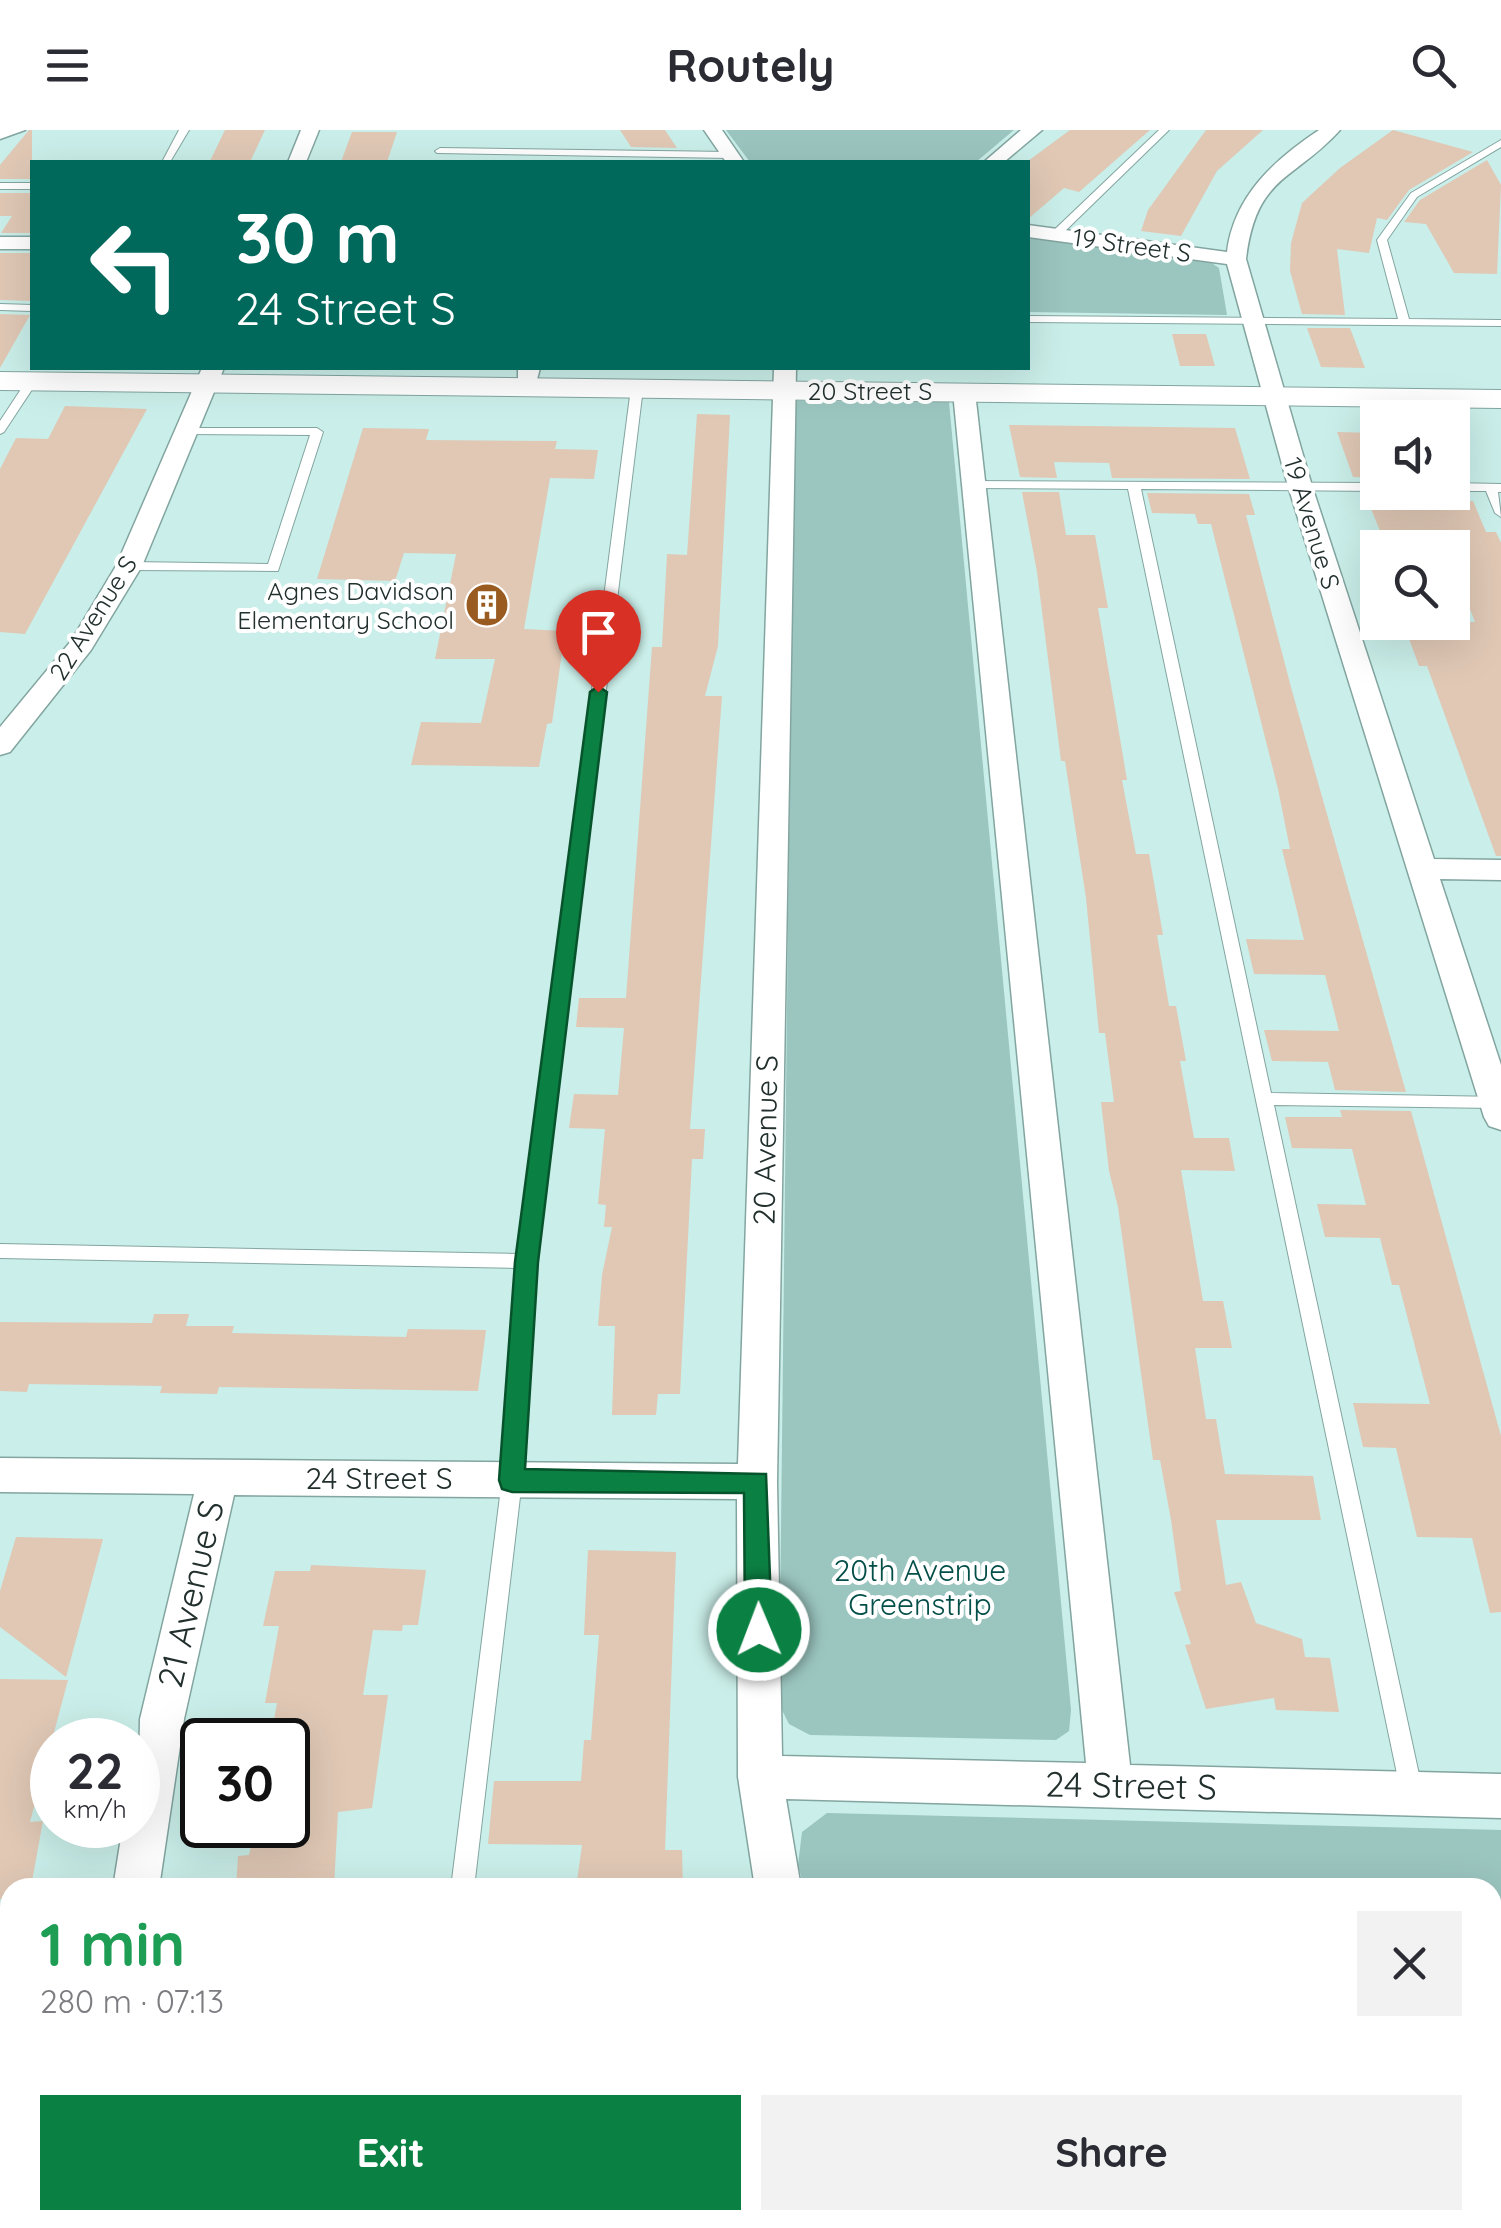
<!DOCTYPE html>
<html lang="en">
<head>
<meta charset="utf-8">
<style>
  :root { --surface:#fff; --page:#f2f2f3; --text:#2b2b33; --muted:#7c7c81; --accent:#0b8043 }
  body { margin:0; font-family:Quicksand,sans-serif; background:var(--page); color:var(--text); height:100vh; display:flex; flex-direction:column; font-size:38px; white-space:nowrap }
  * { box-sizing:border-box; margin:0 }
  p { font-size:32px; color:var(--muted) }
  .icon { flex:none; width:55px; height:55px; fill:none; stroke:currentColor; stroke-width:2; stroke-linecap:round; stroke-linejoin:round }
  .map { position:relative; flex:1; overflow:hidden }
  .side { position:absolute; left:0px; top:1748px; width:1502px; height:352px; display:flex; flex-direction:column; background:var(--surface); border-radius:30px 30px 0 0; box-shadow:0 10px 40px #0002 }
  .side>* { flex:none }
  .guide { position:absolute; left:30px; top:30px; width:1000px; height:210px; border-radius:0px; box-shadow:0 10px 40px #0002; background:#00695c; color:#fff; overflow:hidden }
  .controls { position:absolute; left:1360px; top:270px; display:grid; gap:20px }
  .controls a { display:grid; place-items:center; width:110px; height:110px; border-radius:0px; background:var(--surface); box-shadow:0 10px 40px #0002; font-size:50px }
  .speed { position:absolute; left:30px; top:1588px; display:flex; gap:20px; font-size:50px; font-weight:700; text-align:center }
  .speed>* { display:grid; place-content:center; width:130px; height:130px; border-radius:50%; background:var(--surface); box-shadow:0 10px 40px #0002; line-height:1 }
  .speed small { font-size:25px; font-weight:400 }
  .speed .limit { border:5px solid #111; border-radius:15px; background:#fff; color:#111 }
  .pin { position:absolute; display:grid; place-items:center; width:85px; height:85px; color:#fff; margin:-102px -42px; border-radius:50% 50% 50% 0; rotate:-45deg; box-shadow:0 0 10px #0007 }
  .pin .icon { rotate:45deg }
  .me { position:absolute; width:110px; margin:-55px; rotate:359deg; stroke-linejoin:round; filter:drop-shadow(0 0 8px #0008) }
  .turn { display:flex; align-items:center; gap:35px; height:210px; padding:0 40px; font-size:45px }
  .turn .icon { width:130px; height:130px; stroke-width:2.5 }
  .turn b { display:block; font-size:70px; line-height:85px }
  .round { display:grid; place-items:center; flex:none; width:105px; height:105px; border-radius:0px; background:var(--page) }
  .overview { display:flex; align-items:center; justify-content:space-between; height:170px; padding:0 40px }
  h1 { font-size:60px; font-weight:700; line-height:75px; color:#1e9e55 }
  .button { display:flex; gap:20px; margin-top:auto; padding:20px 40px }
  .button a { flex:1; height:115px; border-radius:0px; background:var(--accent); color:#fff; font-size:40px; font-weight:700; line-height:115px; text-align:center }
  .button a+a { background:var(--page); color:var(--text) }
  header { display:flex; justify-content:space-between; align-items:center; height:130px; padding:0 40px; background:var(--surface); font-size:45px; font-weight:700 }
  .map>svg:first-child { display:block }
  .green { fill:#9bc5bf }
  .building { fill:#e0c8b5 }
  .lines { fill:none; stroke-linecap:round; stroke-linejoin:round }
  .lane-casing { stroke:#83a5a0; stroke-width:2 }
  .street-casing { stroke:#83a5a0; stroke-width:3 }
  .secondary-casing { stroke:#83a5a0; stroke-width:2 }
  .lane { fill:#fff; fill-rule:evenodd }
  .street { fill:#fff; fill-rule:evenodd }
  .secondary { fill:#fff; fill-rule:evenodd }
  .route { fill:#0b8043; stroke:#07532c; stroke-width:2.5 }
  .labels { text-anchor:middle; stroke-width:8; stroke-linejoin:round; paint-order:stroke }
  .far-street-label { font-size:25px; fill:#212f2d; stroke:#fff }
  .far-poi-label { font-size:25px; fill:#212f2d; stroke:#fff; text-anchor:end }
  .street-label { font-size:30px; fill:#212f2d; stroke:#fff }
  .park-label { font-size:30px; fill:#034e48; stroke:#fff }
  .near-street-label { font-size:35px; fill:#212f2d; stroke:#fff }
</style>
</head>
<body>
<header><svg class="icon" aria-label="menu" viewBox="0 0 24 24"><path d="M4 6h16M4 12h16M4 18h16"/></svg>Routely<svg class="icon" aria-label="search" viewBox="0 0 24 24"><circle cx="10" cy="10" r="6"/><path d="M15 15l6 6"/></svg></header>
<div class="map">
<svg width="1501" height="2098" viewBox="0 0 1501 2098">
  <rect width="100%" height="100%" fill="#caeee9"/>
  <!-- green -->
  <g class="green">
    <polygon points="726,0 1014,0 976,32 750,32"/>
    <polygon points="1028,107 1209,131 1219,138 1227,185 1028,182"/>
    <polygon points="794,271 949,272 1071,1580 1069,1601 1056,1610 810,1605 789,1594 779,1574"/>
    <polygon points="827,1683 1501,1700 1501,2098 927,2098 923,2090 1492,2090 1492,1758 804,1757 798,1735 802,1702"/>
  </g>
  <!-- building -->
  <g class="building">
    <polygon points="29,0 32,0 32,49 0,49 0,35"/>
    <polygon points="225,0 265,0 250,32 210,31"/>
    <polygon points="620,0 665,0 677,18 631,17"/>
    <polygon points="1070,0 1150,0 1079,62 1064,58 1028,89 1028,31"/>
    <polygon points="1206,0 1263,0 1217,41 1181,106 1141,101 1148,80"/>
    <polygon points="1393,0 1473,22 1409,60 1387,90 1377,88 1369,123 1337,119 1345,185 1302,184 1290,141 1291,113 1302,73 1340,38"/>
    <polygon points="352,2 397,2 387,32 341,32"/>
    <polygon points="1487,30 1501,55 1497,144 1454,143 1426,94 1404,92 1420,70"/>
    <polygon points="0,63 32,63 32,103 1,103 12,86 0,86"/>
    <polygon points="0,123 32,123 32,171 0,170"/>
    <polygon points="0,184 30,185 0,238"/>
    <polygon points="1307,198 1350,198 1365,238 1321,237"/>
    <polygon points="1172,204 1206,204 1215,236 1180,236"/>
    <polygon points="65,276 147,279 25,504 0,502 0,339 16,308 48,309"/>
    <polygon points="697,284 730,285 718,516 705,566 722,566 690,999 705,999 703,1029 692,1029 680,1264 658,1264 656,1285 612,1285 615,1196 598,1196 602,1145 612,1097 604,1097 606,1075 598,1074 605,999 569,998 574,964 618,965 624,898 576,897 579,868 626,868 652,517 662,517 667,424 687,425"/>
    <polygon points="1009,295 1235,298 1250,349 1112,348 1109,333 1054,332 1057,348 1020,347"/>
    <polygon points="363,298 429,299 426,310 557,311 555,319 598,320 594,349 550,348 524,499 565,501 552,593 547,594 539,637 411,635 421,592 481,593 495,529 435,529 456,424 404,423 395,451 317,449"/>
    <polygon points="1337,302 1378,303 1378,348 1353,347"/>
    <polygon points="1022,362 1059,362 1066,405 1095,405 1108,478 1098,478 1127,650 1122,650 1136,724 1149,724 1163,805 1157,805 1169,876 1176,876 1186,931 1180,931 1194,1008 1229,1008 1235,1041 1181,1040 1203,1171 1223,1171 1232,1218 1195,1218 1206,1289 1216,1289 1225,1344 1313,1346 1321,1390 1216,1390 1226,1455 1241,1452 1256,1493 1302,1509 1305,1527 1330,1528 1339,1582 1276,1580 1274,1568 1206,1579 1185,1515 1191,1514 1174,1462 1181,1461 1171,1390 1160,1330 1153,1330 1118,1077 1109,1041 1101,972 1114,972 1105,903 1099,903 1086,768 1065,631 1061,631 1037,442"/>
    <polygon points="1147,363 1249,364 1255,385 1246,385 1292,561 1406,962 1335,960 1328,932 1272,931 1264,900 1339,901 1325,845 1254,844 1246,809 1304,810 1282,719 1290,719 1278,659 1211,394 1198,394 1195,384 1152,383"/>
    <polygon points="1367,369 1473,371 1486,402 1496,402 1501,413 1501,726 1496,726 1427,536 1419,536 1408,506 1416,506 1412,492 1475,492 1452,433 1452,418 1387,418"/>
    <polygon points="1340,980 1411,981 1501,1306 1501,1482 1490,1483 1472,1408 1417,1407 1396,1318 1363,1317 1353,1273 1430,1274 1399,1155 1392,1155 1380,1108 1325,1107 1317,1074 1366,1075 1352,1019 1292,1018 1285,987 1342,987"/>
    <polygon points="154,1184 189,1184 186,1196 234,1196 232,1203 406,1207 408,1199 486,1200 478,1261 219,1257 217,1264 160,1263 162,1256 29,1254 27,1262 0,1261 0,1192 152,1193"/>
    <polygon points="16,1407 103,1409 66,1547 0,1497 0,1461"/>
    <polygon points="588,1420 676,1422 665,1720 682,1720 683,1758 576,1758 582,1715 488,1714 494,1651 581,1651 584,1610 591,1610 599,1505 584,1505"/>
    <polygon points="311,1435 426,1440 418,1495 403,1495 402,1501 373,1500 363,1565 388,1565 372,1678 338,1682 334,1758 236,1758 238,1726 249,1725 256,1695 288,1695 288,1595 273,1595 277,1573 265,1573 279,1496 263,1496 275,1441 310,1441"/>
    <polygon points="0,1549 68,1550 30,1692 43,1691 32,1751 14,1752 9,1771 0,1769"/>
  </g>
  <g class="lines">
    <defs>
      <g id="lane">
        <polygon points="179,0 189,0 170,32 162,32"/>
        <polygon points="1159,0 1169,0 1060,106 1052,106 1052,102"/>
        <polygon points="1501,10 1501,17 1417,67 1387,110 1409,189 1501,190 1501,196 1028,192 1028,186 1398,189 1377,110 1411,63"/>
        <polygon points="440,18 730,22 735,25 730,28 437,23 435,21"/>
        <rect x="0" y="53" width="32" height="6"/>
        <polygon points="0,174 32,175 32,181 0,180"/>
        <polygon points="27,250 37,252 4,302 0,304 0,291"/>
        <polygon points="637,255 643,258 536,1131 522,1350 474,1758 451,1758 502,1350 517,1138 0,1128 0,1114 519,1124 631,258"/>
        <polygon points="183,298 317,298 323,302 278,441 129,440 123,436 129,432 268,434 310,305 187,304 183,302"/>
        <polygon points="973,351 1378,353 1378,361 1141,359 1271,963 1501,967 1501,977 1496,978 1274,975 1423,1663 1420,1671 1412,1674 1404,1671 1401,1663 1128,359 969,358 969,352"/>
        <polygon points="1452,353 1501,354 1501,362 1498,362 1501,387 1495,383 1486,361 1452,361"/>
        <polygon points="510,2090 536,2090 539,2098 513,2098"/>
      </g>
      <g id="street">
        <polygon points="0,0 25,0 0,9"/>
        <polygon points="301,0 319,0 306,32 288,32"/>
        <polygon points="704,0 722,0 744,32 726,32"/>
        <polygon points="1021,0 1042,0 1004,32 984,32"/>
        <path d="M1319,0H1340C1294,51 1256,45 1246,129L1312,356L1434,729L1501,730V750L1440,749L1501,935V1000L1489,996L1484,987L1288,356L1227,134L1028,107V95L1227,122C1234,66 1274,30 1319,0Z"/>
        <rect x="0" y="107" width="32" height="12"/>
        <polygon points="202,238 224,238 142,436 91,520 10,622 0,625 0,597 71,511 116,436"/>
        <polygon points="518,238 540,238 534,261 518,261"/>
        <polygon points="774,238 796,238 777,1352 782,1626 1086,1633 953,262 964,255 975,262 1130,1635 1501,1644 1501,1688 786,1669 801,1758 755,1758 738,1647 737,1369 234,1365 184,1589 159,1758 113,1758 123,1695 138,1695 140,1589 194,1364 0,1362 0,1328 738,1334"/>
        <rect x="101" y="2090" width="52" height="8"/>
        <polygon points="851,2090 903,2090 907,2098 855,2098"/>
      </g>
      <polygon id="secondary" points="0,242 1501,260 1501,278 0,260"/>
    </defs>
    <!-- lane casing -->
    <use href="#lane" class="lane-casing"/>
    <!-- street casing -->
    <use href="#street" class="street-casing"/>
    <!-- secondary casing -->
    <use href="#secondary" class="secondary-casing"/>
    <!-- lane -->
    <use href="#lane" class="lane"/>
    <!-- street -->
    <use href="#street" class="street"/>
    <!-- secondary -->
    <use href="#secondary" class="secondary"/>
  </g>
  <!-- route -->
  <polygon class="route" points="598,556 607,562 538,1132 525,1339 766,1344 772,1500 768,1509 759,1512 749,1509 745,1500 744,1363 512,1362 502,1359 499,1350 515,1132 590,562"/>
  <!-- icons -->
  <defs>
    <symbol id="building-disc" viewBox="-11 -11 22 22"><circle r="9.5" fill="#995b20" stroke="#fff"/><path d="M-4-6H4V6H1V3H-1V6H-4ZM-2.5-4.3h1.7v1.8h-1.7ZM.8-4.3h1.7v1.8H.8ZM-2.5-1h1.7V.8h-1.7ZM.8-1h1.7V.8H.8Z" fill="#fff"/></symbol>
  </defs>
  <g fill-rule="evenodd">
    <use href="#building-disc" x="462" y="450" width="50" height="50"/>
  </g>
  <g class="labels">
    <!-- far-street labels -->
    <g class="far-street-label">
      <text transform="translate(1132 115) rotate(8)" y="9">19 Street S</text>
      <text x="870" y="270">20 Street S</text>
      <text transform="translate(1312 393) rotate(73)" y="9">19 Avenue S</text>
      <text transform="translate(93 488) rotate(-58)" y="9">22 Avenue S</text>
    </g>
    <!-- far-poi labels -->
    <g class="far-poi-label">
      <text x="454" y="470">Agnes Davidson<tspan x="454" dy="29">Elementary School</tspan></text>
    </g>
    <!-- street labels -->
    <g class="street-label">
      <text transform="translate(766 1010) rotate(-89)" y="10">20 Avenue S</text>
      <text x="379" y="1359">24 Street S</text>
    </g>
    <!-- park labels -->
    <g class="park-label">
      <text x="920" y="1451">20th Avenue<tspan x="920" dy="34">Greenstrip</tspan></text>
    </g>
    <!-- near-street labels -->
    <g class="near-street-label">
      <text transform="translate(191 1464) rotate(-77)" y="12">21 Avenue S</text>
      <text transform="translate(1131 1656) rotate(1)" y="12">24 Street S</text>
    </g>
  </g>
</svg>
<div class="controls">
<a><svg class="icon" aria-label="sound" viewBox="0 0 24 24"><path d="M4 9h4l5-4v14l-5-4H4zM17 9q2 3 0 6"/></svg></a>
<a><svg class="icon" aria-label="search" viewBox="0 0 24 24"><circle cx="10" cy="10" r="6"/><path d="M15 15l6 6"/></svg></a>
</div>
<div class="speed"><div>22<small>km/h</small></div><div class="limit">30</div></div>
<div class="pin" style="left:598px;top:562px;background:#d93025"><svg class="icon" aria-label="arrive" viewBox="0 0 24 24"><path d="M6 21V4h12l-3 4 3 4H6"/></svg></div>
<svg class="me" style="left:759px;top:1500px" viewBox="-20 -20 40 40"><circle r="17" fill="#0b8043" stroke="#fff" stroke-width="3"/><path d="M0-11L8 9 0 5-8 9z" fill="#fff"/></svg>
<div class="guide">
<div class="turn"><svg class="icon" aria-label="left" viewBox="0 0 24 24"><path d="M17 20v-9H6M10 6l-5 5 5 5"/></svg><div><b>30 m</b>24 Street S</div></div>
</div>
<section class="side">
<div class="overview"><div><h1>1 min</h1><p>280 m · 07:13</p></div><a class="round"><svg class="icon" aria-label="close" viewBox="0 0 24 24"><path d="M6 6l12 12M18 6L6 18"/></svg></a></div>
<div class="button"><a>Exit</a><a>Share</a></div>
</section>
</div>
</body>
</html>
